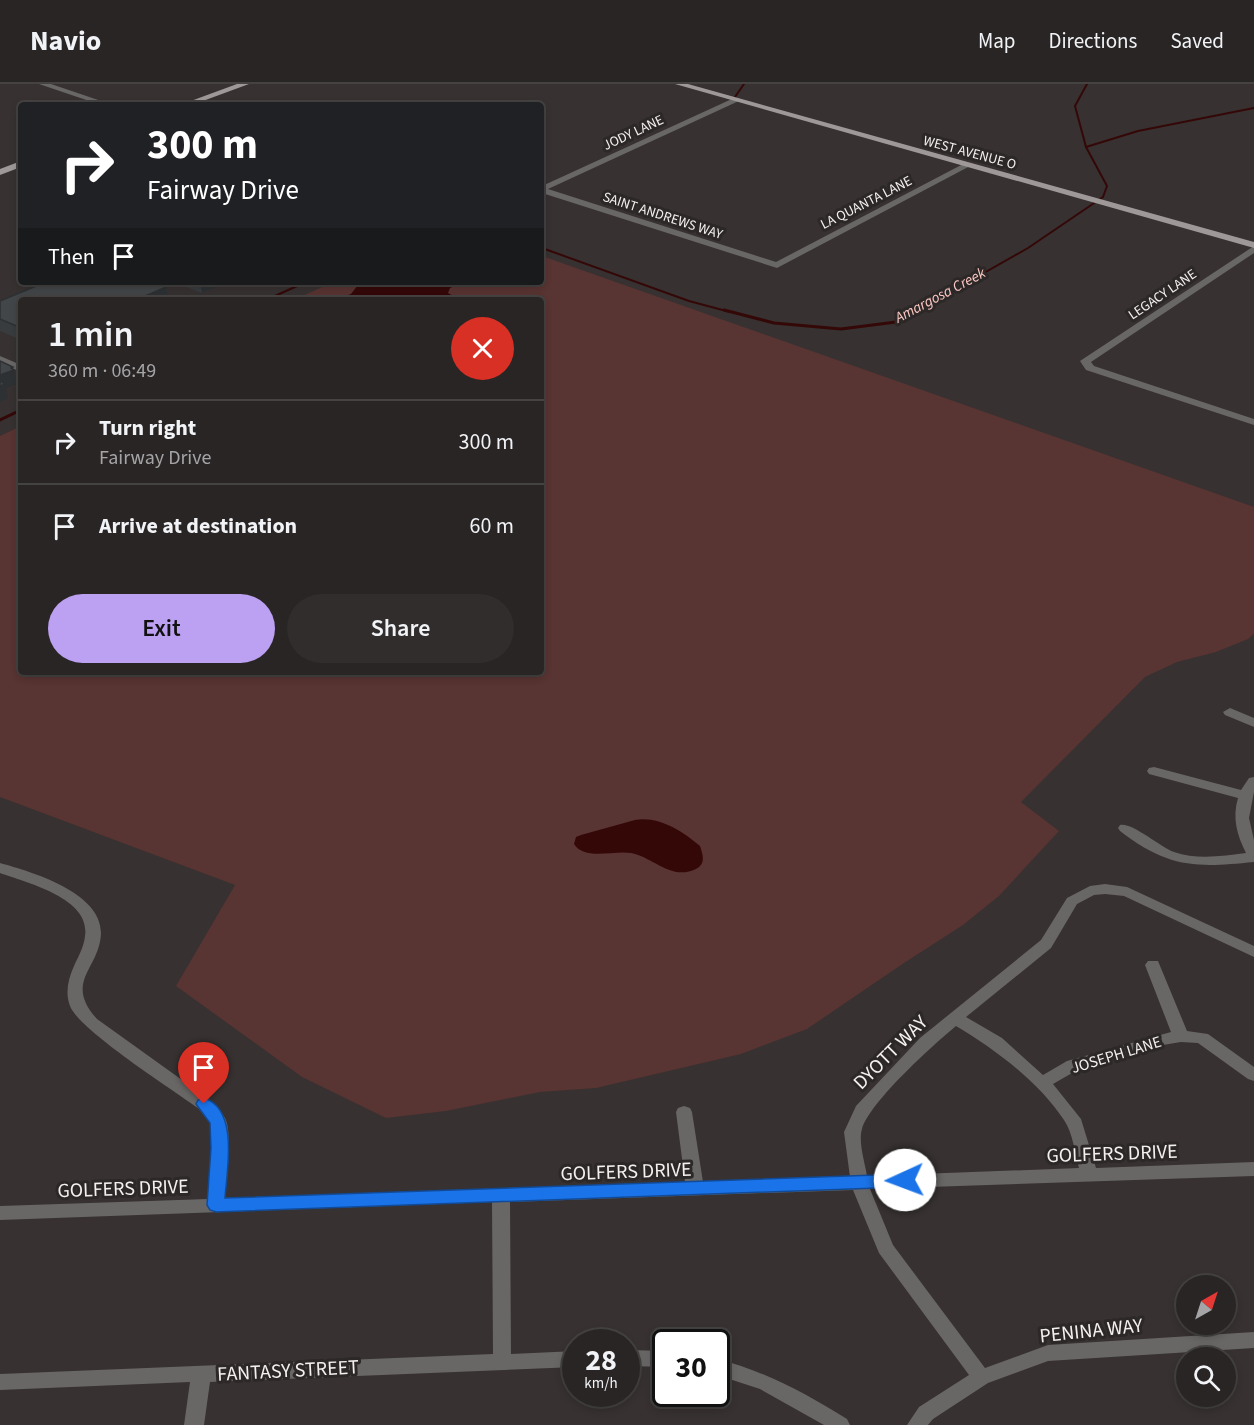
<!DOCTYPE html>
<html lang="en">
<head>
<meta charset="utf-8">
<style>
  :root { --surface:#292525; --page:#312d2d; --text:#f1f3f6; --muted:#a5a5a7; --line:#454242; --accent:#bca0f2 }
  body { margin:0; font-family:"Source Sans 3",sans-serif; background:var(--page); color:var(--text); height:100vh; display:flex; flex-direction:column; font-size:22px; white-space:nowrap }
  * { box-sizing:border-box; margin:0 }
  p { font-size:20px; color:var(--muted) }
  .icon { flex:none; width:33px; height:33px; fill:none; stroke:currentColor; stroke-width:2; stroke-linecap:round; stroke-linejoin:round }
  .map { position:relative; flex:1; overflow:hidden }
  .sheet { position:absolute; left:18px; top:213px; width:526px; height:378px; display:flex; flex-direction:column; background:var(--surface); border-radius:6px; box-shadow:0 3px 9px #0003,0 0 0 2px var(--line) }
  .sheet>* { flex:none }
  .hud { position:absolute; left:18px; top:18px; width:526px; height:183px; border-radius:6px; box-shadow:0 3px 9px #0003,0 0 0 2px var(--line); background:#202124; color:#fff; overflow:hidden }
  .needle { width:39px; rotate:39deg }
  .buttons { position:absolute; left:1176px; top:1191px; display:grid; gap:12px }
  .buttons a { display:grid; place-items:center; width:60px; height:60px; border-radius:50%; background:var(--surface); box-shadow:0 3px 9px #0003,0 0 0 2px var(--line); font-size:30px }
  .speed { position:absolute; left:562px; top:1245px; display:flex; gap:12px; font-size:30px; font-weight:700; text-align:center }
  .speed>* { display:grid; place-content:center; width:78px; height:78px; border-radius:50%; background:var(--surface); box-shadow:0 3px 9px #0003,0 0 0 2px var(--line); line-height:1 }
  .speed small { font-size:15px; font-weight:400 }
  .speed .limit { border:3px solid #111; border-radius:9px; background:#fff; color:#111 }
  .pin { position:absolute; display:grid; place-items:center; width:51px; height:51px; color:#fff; margin:-62px -26px; border-radius:50% 50% 50% 0; rotate:-45deg; box-shadow:0 0 6px #0007 }
  .pin .icon { rotate:45deg }
  .me { position:absolute; width:66px; margin:-33px; rotate:268deg; stroke-linejoin:round; filter:drop-shadow(0 0 4px #0008) }
  .turn { display:flex; align-items:center; gap:21px; height:126px; padding:0 30px; font-size:27px }
  .turn .icon { width:78px; height:78px; stroke-width:2.5 }
  .turn b { display:block; font-size:42px; line-height:51px }
  .then { display:flex; align-items:center; height:57px; padding:0 30px; background:#0003; gap:12px; font-size:22px }
  .round { display:grid; place-items:center; flex:none; width:63px; height:63px; border-radius:32px; background:var(--page) }
  .summary { display:flex; align-items:center; justify-content:space-between; height:102px; padding:0 30px }
  h1 { font-size:36px; font-weight:600; line-height:45px }
  .cta { display:flex; gap:12px; margin-top:auto; padding:12px 30px }
  .cta a { flex:1; height:69px; border-radius:36px; background:var(--accent); color:#111; font-size:24px; font-weight:600; line-height:69px; text-align:center }
  .cta a+a { background:var(--page); color:var(--text) }
  ul { padding:0; list-style:none }
  li { display:flex; align-items:center; gap:18px; height:84px; padding:0 30px; border-top:2px solid var(--line) }
  li div { flex:1 }
  li b { display:block; font-size:22px }
  li em { font-style:normal }
  header { display:flex; align-items:center; gap:36px; box-sizing:border-box; height:84px; padding:0 30px; background:var(--surface); border-bottom:2px solid var(--line) }
  header strong { font-size:28px }
  nav { display:flex; gap:33px; margin-inline-start:auto; font-size:21px }
  .map>svg:first-child { display:block }
  .green { fill:#583432 }
  .water { fill:#350808 }
  .lines { fill:none; stroke-linecap:round; stroke-linejoin:round }
  .stream-far1 { stroke:#350808; stroke-width:2 }
  .stream { stroke:#350808; stroke-width:3 }
  .minor { fill:#696666; fill-rule:evenodd }
  .major { fill:#9e9998; fill-rule:evenodd }
  .wall { fill:#393c3f }
  .shaded-wall { fill:#2e3133 }
  .building { fill:#424649; stroke:#2e3133; stroke-width:1.5 }
  .route { fill:#1a73e8; stroke:#114b97; stroke-width:1.5 }
  .labels { text-anchor:middle; stroke-width:6; stroke-linejoin:round; paint-order:stroke }
  .far-street-label { font-size:14px; fill:#f4f0f0; stroke:#2c2827 }
  .far-water-label { font-size:15px; font-style:italic; fill:#fec9c4; stroke:#2c2827 }
  .street-label { font-size:16px; fill:#f4f0f0; stroke:#2c2827 }
  .near-street-label { font-size:20px; fill:#f4f0f0; stroke:#2c2827 }
</style>
</head>
<body>
<header>
<strong>Navio</strong>
<nav><a>Map</a><a>Directions</a><a>Saved</a></nav>
</header>
<div class="map">
<svg width="1254" height="1341" viewBox="0 0 1254 1341">
  <rect width="100%" height="100%" fill="#373131"/>
  <!-- green -->
  <polygon class="green" points="542,172 1254,423 1254,550 1248,555 1216,568 1177,578 1145,593 1021,718 1059,747 999,812 963,841 904,879 807,945 741,970 596,1004 540,1008 446,1027 386,1034 302,993 176,902 235,801 0,713 0,352 21,342 21,588 542,588 542,216 294,216 333,198 542,198"/>
  <!-- water -->
  <g class="water">
    <polygon points="360,198 464,198 450,204 448,209 455,213 471,213 467,216 333,216 351,210"/>
    <path d="M635,736C659,732 682,747 700,762C703,771 706,780 696,785C671,797 653,773 631,769C613,766 585,777 574,760L576,753L581,751Z"/>
  </g>
  <g class="lines">
    <!-- stream-far1 -->
    <g class="stream-far1">
      <polyline points="735,13 744,0"/>
      <polyline points="1086,63 1075,22 1087,0"/>
      <polyline points="542,164 689,217 730,228"/>
      <polyline points="266,216 306,198"/>
      <polyline points="915,228 1028,164 1103,113 1107,102 1086,63 1138,47 1254,24"/>
    </g>
    <!-- stream -->
    <g class="stream">
      <polyline points="724,226 774,239 841,245 896,238 917,226"/>
      <polyline points="0,336 21,326"/>
    </g>
    <!-- minor -->
    <g class="minor">
      <polygon points="39,0 51,0 113,21 101,21"/>
      <polygon points="734,14 741,16 548,105 776,178 965,79 972,81 777,184 542,109 542,102"/>
      <polygon points="1254,162 1254,169 1091,278 1094,282 1254,335 1254,341 1086,286 1080,277"/>
      <polygon points="0,272 21,281 21,288 0,279"/>
      <polygon points="1230,624 1254,634 1254,643 1225,631 1223,628"/>
      <path d="M1154,683L1241,706L1249,694L1254,693V708L1249,734L1254,756V778C1196,784 1168,784 1120,747L1118,744L1120,741C1132,738 1160,763 1174,768C1197,776 1223,772 1246,769C1237,751 1232,734 1238,714L1149,690L1147,687L1149,684Z"/>
      <path d="M0,779C32,788 101,808 101,849C100,885 63,897 97,935L210,1016C215,1021 221,1027 225,1034C233,1049 226,1096 225,1114L685,1098L676,1028L678,1024L684,1022L690,1024L692,1028L703,1098L850,1093L844,1048L856,1022L920,954L1041,856L1067,814L1090,802L1105,800L1127,803L1254,862V873L1124,812L1105,810L1094,811L1077,820L1051,864L966,933L1002,954L1043,991L1067,977L1171,948L1145,881L1148,877H1158L1187,947L1208,950L1254,983V997L1248,995L1198,959L1181,958L1163,961L1079,985L1053,1000L1081,1035L1096,1084L1254,1078V1092L870,1105L893,1161L985,1284L1048,1261L1254,1248V1264L1048,1277L988,1299L933,1335L928,1341H907L919,1323L969,1291L879,1169L853,1106L510,1118L511,1270L576,1267V1283L210,1298L204,1341H184L190,1298L0,1306V1290L493,1270L492,1118L0,1136V1122L208,1115L212,1064L210,1039L198,1024C173,1006 79,946 70,922C65,909 68,895 74,882C78,873 84,863 85,852C91,814 27,799 0,789ZM956,942C996,966 1038,997 1064,1036C1073,1049 1075,1070 1079,1084L867,1092C865,1079 858,1058 862,1045C870,1018 932,962 956,942Z"/>
      <polygon points="627,1266 666,1267 666,1283 627,1282"/>
      <path d="M717,1275C765,1287 805,1309 847,1335L850,1341H824L760,1305L717,1291Z"/>
    </g>
    <!-- major -->
    <g class="major">
      <polygon points="237,0 249,0 192,21 180,21"/>
      <polygon points="675,0 688,0 1254,158 1254,164"/>
      <polygon points="21,77 21,83 0,91 0,85"/>
    </g>
  </g>
  <!-- wall -->
  <g class="wall">
    <polygon points="173,198 227,198 202,209"/>
    <polygon points="166,203 168,216 21,216 21,256 0,247 0,217"/>
  </g>
  <!-- shaded-wall -->
  <g class="shaded-wall">
    <polygon points="200,198 227,198 202,209"/>
    <polygon points="166,203 168,216 136,216"/>
    <polygon points="13,283 16,300 6,304 8,314 0,318 0,291"/>
  </g>
  <!-- building -->
  <g class="building">
    <polygon points="46,198 153,198 166,203 136,216 73,216 70,215 67,216 21,216 21,244 0,235 0,217"/>
    <polygon points="0,277 13,283 11,284 14,286 0,291"/>
    <polygon points="0,297 5,300 0,302"/>
  </g>
  <!-- route -->
  <path class="route" d="M204,1014C239,1025 227,1086 225,1114L905,1090L912,1092L914,1096L912,1101L905,1103L216,1128L210,1126L207,1121L211,1064L210,1039L196,1020L198,1016Z"/>
  <g class="labels">
    <!-- far-street labels -->
    <g class="far-street-label">
      <text transform="translate(633 48) rotate(-25)" y="5">JODY LANE</text>
      <text transform="translate(970 68) rotate(15)" y="5">WEST AVENUE O</text>
      <text transform="translate(866 118) rotate(-27)" y="5">LA QUANTA LANE</text>
      <text transform="translate(663 131) rotate(18)" y="5">SAINT ANDREWS WAY</text>
      <text transform="translate(1162 210) rotate(-34)" y="5">LEGACY LANE</text>
    </g>
    <!-- far-water labels -->
    <g class="far-water-label">
      <text transform="translate(940 211) rotate(-28)" y="5">Amargosa Creek</text>
    </g>
    <!-- street labels -->
    <g class="street-label">
      <text transform="translate(1116 970) rotate(-17)" y="6">JOSEPH LANE</text>
    </g>
    <!-- near-street labels -->
    <g class="near-street-label">
      <text transform="translate(890 968) rotate(-45)" y="7">DYOTT WAY</text>
      <text transform="translate(1112 1069) rotate(-2)" y="7">GOLFERS DRIVE</text>
      <text transform="translate(626 1087) rotate(-2)" y="7">GOLFERS DRIVE</text>
      <text transform="translate(123 1104) rotate(-2)" y="7">GOLFERS DRIVE</text>
      <text transform="translate(1091 1246) rotate(-6)" y="7">PENINA WAY</text>
      <text transform="translate(288 1286) rotate(-3)" y="7">FANTASY STREET</text>
    </g>
  </g>
</svg>
<div class="buttons">
<a><svg class="needle" viewBox="-14 -14 28 28"><path d="M0-13l5 13h-10z" fill="#e53935"/><path d="M0 13l5-13h-10z" fill="#a5a5a7"/></svg></a>
<a><svg class="icon" aria-label="search" viewBox="0 0 24 24"><circle cx="10" cy="10" r="6"/><path d="M15 15l6 6"/></svg></a>
</div>
<div class="speed"><div>28<small>km/h</small></div><div class="limit">30</div></div>
<div class="pin" style="left:204px;top:1020px;background:#d93025"><svg class="icon" aria-label="arrive" viewBox="0 0 24 24"><path d="M6 21V4h12l-3 4 3 4H6"/></svg></div>
<svg class="me" style="left:905px;top:1096px" viewBox="-20 -20 40 40"><circle r="19" fill="#fff"/><path d="M0-13L10 11 0 6-10 11z" fill="#1a73e8"/></svg>
<div class="hud">
<div class="turn"><svg class="icon" aria-label="right" viewBox="0 0 24 24"><path d="M7 20v-9h11M14 6l5 5-5 5"/></svg><div><b>300 m</b>Fairway Drive</div></div>
<div class="then">Then<svg class="icon" aria-label="arrive" viewBox="0 0 24 24"><path d="M6 21V4h12l-3 4 3 4H6"/></svg></div>
</div>
<section class="sheet">
<div class="summary"><div><h1>1 min</h1><p>360 m · 06:49</p></div><a class="round" style="background:#d93025;color:#fff"><svg class="icon" aria-label="close" viewBox="0 0 24 24"><path d="M6 6l12 12M18 6L6 18"/></svg></a></div>
<ul>
<li><svg class="icon" aria-label="right" viewBox="0 0 24 24"><path d="M7 20v-9h11M14 6l5 5-5 5"/></svg><div><b>Turn right</b><p>Fairway Drive</p></div><em>300 m</em></li>
<li><svg class="icon" aria-label="arrive" viewBox="0 0 24 24"><path d="M6 21V4h12l-3 4 3 4H6"/></svg><div><b>Arrive at destination</b></div><em>60 m</em></li>
</ul>
<div class="cta"><a>Exit</a><a>Share</a></div>
</section>
</div>
</body>
</html>
